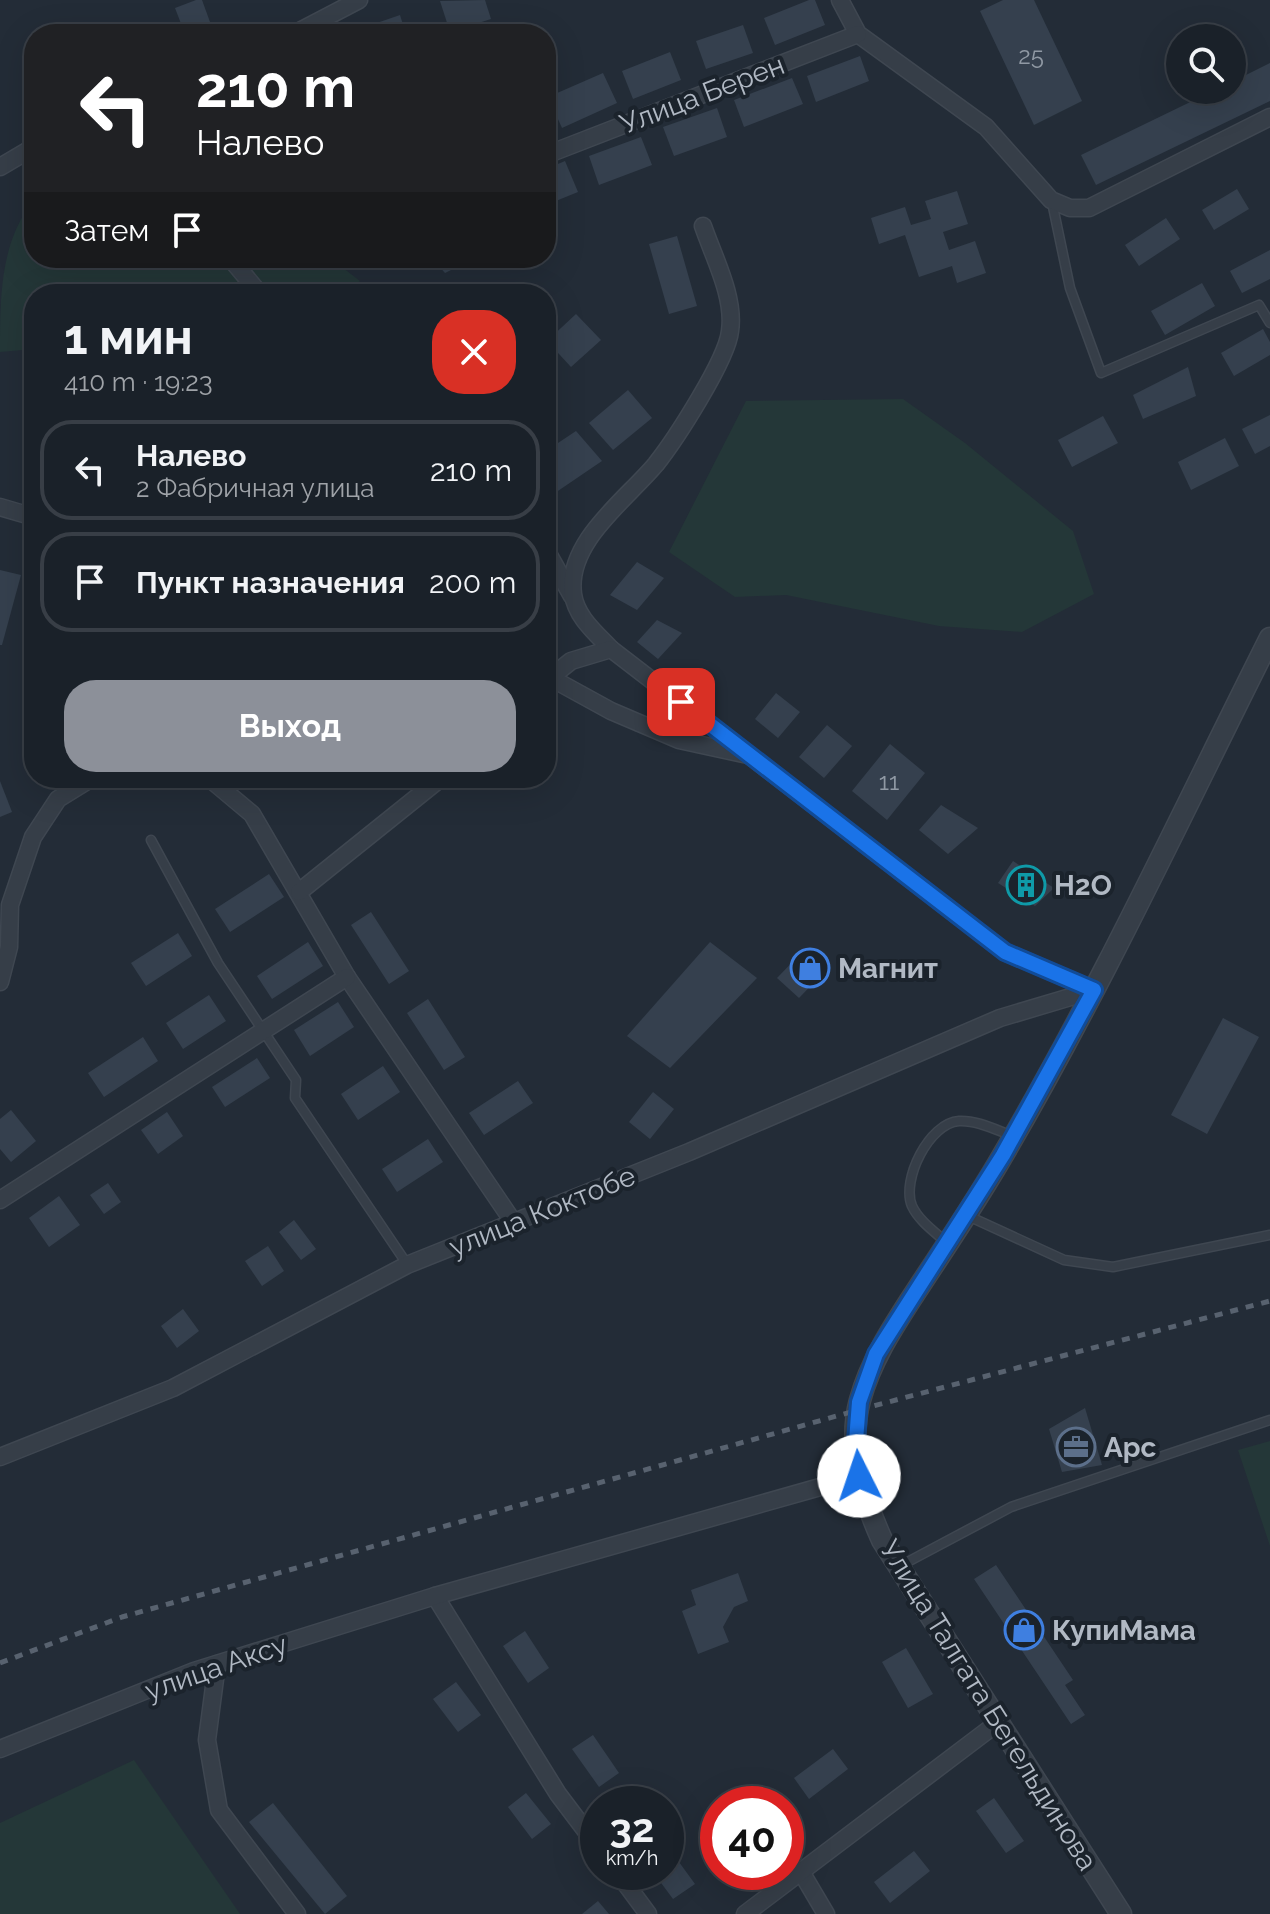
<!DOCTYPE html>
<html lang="ru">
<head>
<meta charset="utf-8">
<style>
  :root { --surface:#1a2129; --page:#272e35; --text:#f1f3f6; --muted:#9fa3a8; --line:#383e46; --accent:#8c9099 }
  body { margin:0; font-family:Raleway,sans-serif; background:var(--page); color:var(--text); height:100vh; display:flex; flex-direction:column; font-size:30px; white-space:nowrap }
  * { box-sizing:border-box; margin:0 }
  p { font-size:26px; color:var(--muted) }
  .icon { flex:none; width:44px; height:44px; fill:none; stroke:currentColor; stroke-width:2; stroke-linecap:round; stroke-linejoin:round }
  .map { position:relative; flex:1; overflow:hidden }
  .drawer { position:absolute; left:24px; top:284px; width:532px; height:504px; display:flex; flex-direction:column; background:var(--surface); border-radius:32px; box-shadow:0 8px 32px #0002,0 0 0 2px var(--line) }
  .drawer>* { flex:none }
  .banner { position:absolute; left:24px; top:24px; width:532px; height:244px; border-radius:32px; box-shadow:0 8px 32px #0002,0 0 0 2px var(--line); background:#202124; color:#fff; overflow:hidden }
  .controls { position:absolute; left:1166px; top:24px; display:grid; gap:16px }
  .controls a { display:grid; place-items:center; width:80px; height:80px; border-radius:50%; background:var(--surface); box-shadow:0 8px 32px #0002,0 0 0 2px var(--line); font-size:40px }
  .speed { position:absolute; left:580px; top:1786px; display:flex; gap:16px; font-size:40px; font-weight:700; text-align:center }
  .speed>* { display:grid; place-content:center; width:104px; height:104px; border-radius:50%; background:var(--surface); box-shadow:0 8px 32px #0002,0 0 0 2px var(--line); line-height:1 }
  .speed small { font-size:20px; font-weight:400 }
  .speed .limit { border:12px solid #d22; background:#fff; color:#111 }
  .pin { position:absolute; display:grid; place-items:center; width:68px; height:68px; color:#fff; margin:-34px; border-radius:16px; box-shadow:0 4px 12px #0006 }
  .me { position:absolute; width:88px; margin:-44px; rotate:356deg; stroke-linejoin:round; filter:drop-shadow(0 0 6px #0008) }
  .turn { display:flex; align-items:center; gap:28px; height:168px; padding:0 40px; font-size:36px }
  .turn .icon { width:104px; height:104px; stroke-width:2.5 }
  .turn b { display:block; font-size:56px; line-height:68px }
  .then { display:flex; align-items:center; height:76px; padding:0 40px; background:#0003; gap:16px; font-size:30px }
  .round { display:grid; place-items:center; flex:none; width:84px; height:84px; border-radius:32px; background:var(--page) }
  .overview { display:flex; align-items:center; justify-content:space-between; height:136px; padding:0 40px }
  h1 { font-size:48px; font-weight:700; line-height:60px }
  .cta { display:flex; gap:16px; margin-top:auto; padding:16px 40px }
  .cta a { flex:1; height:92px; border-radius:32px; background:var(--accent); color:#fff; font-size:32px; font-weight:700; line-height:92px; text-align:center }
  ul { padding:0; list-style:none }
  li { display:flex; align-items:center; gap:24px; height:100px; margin:0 16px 12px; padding:0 24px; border:4px solid var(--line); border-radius:32px }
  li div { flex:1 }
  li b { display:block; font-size:30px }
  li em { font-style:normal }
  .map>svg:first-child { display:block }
  .green { fill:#243738 }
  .building { fill:#35404e }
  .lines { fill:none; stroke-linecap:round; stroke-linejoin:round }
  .service-casing { stroke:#3f4751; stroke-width:11 }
  .minor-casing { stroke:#3f4751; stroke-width:19 }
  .tertiary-casing { stroke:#3f4751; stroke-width:23 }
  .service { stroke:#363e48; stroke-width:8 }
  .minor { stroke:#363e48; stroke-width:16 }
  .tertiary { stroke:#363e48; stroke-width:20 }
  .rail { stroke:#58626f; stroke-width:5; stroke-dasharray:8 8; stroke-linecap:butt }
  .route-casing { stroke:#114b97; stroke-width:20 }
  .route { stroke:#1a73e8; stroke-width:14 }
  .labels { text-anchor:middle; stroke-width:8; stroke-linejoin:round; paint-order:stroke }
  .number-label { font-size:24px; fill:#9099a4 }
  .street-label { font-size:28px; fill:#b1b9c4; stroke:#1b232c }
  .poi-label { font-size:28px; font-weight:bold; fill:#b1b9c4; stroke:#1b232c; text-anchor:start }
</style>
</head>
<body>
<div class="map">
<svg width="1270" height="1914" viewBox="0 0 1270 1914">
  <rect width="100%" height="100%" fill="#232c37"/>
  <!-- green -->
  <g class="green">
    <path d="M34,200V258H330L360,281L344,294H34V349L0,352C0,296 0,242 34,200Z"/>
    <polygon points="903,399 965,443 1073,531 1094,594 1022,632 939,626 786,595 735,597 669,552 746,401"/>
    <polygon points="1270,1441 1270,1546 1238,1450"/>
    <polygon points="134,1760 240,1914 0,1914 0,1823"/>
  </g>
  <!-- building -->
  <g class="building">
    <polygon points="196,0 202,0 214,33 185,34 175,8"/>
    <polygon points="485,0 491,19 450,32 440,1"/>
    <polygon points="809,0 815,0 825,25 775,45 764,18"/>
    <polygon points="1003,0 1034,0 1082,101 1034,125 980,11"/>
    <polygon points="400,15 406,34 374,34 371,25"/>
    <polygon points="743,25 753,53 706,69 696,41"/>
    <polygon points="670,52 681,80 633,99 622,71"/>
    <polygon points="860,56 869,81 816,102 807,76"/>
    <polygon points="1270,63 1270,101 1096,185 1081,155 1215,90 1232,90 1232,82"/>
    <polygon points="603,73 617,103 562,128 548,97"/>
    <polygon points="792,78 803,104 744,127 734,100"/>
    <polygon points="717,108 727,137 674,156 663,127"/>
    <polygon points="641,137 652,165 599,185 589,156"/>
    <polygon points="565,161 578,192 546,205 546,169"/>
    <polygon points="1237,189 1249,209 1214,230 1202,210"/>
    <polygon points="957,191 968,224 943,232 949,250 975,241 986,273 957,283 952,266 919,277 905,235 879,244 871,218 905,207 911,225 931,219 925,201"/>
    <polygon points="1166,218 1180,239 1139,266 1125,245"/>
    <polygon points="677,236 697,306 669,314 649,244"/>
    <polygon points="1270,250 1270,279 1242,293 1230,271"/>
    <polygon points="432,258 475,258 445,273"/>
    <polygon points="1202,283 1215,306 1165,335 1151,311"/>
    <polygon points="576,314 601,340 571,367 547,341"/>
    <polygon points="1263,329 1270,342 1270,355 1234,376 1221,353"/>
    <polygon points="1188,367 1196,396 1143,419 1133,395"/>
    <polygon points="628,390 652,418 613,450 589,423"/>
    <polygon points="1270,415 1270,446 1255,454 1242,429"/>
    <polygon points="1103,416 1118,443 1072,467 1058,440"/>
    <polygon points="576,431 602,461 552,495 546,488 546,451"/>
    <polygon points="1225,438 1239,466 1191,490 1178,462"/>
    <polygon points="637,562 664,578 637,610 610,595"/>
    <polygon points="0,570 21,575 2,645 0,645"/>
    <polygon points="657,620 682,633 658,659 637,642"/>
    <polygon points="776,693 800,712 778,738 755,719"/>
    <polygon points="827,725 852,746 824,778 799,757"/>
    <polygon points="890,744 925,773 887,820 852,791"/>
    <polygon points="0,781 12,812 0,817"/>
    <polygon points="941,805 978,828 948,854 919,830"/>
    <polygon points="1013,861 1054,888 1035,906 998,883"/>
    <polygon points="269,874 284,897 230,932 215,909"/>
    <polygon points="371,912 409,971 389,984 351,925"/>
    <polygon points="178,933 192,956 146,986 131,963"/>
    <polygon points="308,942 323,966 272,999 257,976"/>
    <polygon points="710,942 757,978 670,1068 627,1036"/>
    <polygon points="805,949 826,970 799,998 777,978"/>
    <polygon points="209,995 226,1021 183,1049 166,1023"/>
    <polygon points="428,999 465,1057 444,1070 407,1013"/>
    <polygon points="338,1002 354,1027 310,1056 294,1030"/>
    <polygon points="1223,1018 1259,1037 1207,1134 1171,1115"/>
    <polygon points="143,1037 158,1061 104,1097 88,1073"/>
    <polygon points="257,1058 270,1078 225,1107 212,1087"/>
    <polygon points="383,1066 400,1092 358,1120 341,1094"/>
    <polygon points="518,1081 533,1103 484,1135 469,1113"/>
    <polygon points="653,1092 674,1109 650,1139 629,1122"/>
    <polygon points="11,1110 36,1141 11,1162 0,1149 0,1119"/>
    <polygon points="167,1112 183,1136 158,1154 141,1130"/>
    <polygon points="428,1139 443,1162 397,1192 382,1169"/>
    <polygon points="108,1183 121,1202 104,1214 90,1195"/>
    <polygon points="59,1196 80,1225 49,1247 29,1218"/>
    <polygon points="294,1220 316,1249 301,1260 279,1232"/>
    <polygon points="268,1246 284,1271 262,1286 245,1261"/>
    <polygon points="183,1309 199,1331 177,1348 161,1326"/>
    <polygon points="1085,1408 1102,1465 1062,1472 1049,1429"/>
    <polygon points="996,1565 1073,1680 1065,1685 1085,1715 1071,1724 974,1579"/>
    <polygon points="738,1573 748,1601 734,1607 723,1627 729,1642 698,1654 682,1611 696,1605 691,1590"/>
    <polygon points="525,1631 549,1668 528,1683 503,1646"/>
    <polygon points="906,1648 933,1694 908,1708 882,1662"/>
    <polygon points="456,1682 481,1715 458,1732 433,1699"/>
    <polygon points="593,1735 619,1773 599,1787 572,1749"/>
    <polygon points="833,1749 848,1769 809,1799 794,1778"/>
    <polygon points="526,1793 551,1824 532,1839 508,1807"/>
    <polygon points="994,1798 1024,1841 1006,1853 976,1811"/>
    <polygon points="273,1803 347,1896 325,1914 249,1822"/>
    <polygon points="671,1851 695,1884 673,1899 653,1872 666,1872 666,1855"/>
    <polygon points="914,1851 930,1871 890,1903 874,1882"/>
    <polygon points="598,1901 609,1914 582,1914"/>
  </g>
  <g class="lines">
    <defs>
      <g id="service">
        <polyline points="1052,202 1070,288 1101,373 1259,305 1270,323"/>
        <polyline points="151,840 218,963 296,1080 295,1098 407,1264"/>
        <polyline points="966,1215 1064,1260 1113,1267 1270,1235"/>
        <path d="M947,1243C935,1232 919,1221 912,1206C901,1180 929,1123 959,1121C977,1120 996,1130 1013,1136"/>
        <polyline points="900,1566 1011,1507 1270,1420"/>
      </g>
      <g id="minor">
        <polyline points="840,0 858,34 986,127 1051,200 1070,208 1089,208 1270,117"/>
        <polyline points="294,34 359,0"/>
        <polyline points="546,155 858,34"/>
        <polyline points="0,167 34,147"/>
        <polyline points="230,258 260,294"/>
        <polyline points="0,507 34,517"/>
        <polyline points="546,550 572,596"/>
        <path d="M611,649C596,633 576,617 573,594C566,542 626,500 656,464C675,440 727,360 730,331C735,297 714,258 703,226"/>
        <polyline points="549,677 611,711 679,740 748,755"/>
        <polyline points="546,681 571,661 611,649 1005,952 1094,990"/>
        <polyline points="209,778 252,814 347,977 514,1223"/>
        <polyline points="299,892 441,778"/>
        <polyline points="0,982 9,947 10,905 33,837 58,799 92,778"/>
        <polyline points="0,1200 347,977"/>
        <polyline points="0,1457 173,1388 407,1265 689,1152 1000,1018 1094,990"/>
        <polyline points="435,1596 558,1794 598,1847"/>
        <polyline points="217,1664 207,1740 219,1810 297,1914"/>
        <polyline points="0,1749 194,1671 435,1596 859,1476"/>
        <polyline points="800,1870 826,1914"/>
        <polyline points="617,1872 648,1914"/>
        <polyline points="745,1914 1000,1721"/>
      </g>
      <path id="tertiary" d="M1121,1914L882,1540C863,1498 847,1447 860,1400C871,1360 893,1327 915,1293C945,1247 976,1202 1003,1155C1101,988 1183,811 1270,638"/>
    </defs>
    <!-- service casing -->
    <use href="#service" class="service-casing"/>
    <!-- minor casing -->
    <use href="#minor" class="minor-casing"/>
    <!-- tertiary casing -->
    <use href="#tertiary" class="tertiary-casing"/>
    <!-- service -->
    <use href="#service" class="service"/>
    <!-- minor -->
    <use href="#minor" class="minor"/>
    <!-- tertiary -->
    <use href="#tertiary" class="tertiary"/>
    <!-- rail -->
    <polyline class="rail" points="0,1663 122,1617 858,1410 1270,1301"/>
  </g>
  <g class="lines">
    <defs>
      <polyline id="route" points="681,702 1005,952 1094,990 1003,1155 876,1354 859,1402 856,1441 859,1476"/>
    </defs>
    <!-- route casing -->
    <use href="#route" class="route-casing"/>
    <!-- route -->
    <use href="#route" class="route"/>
  </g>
  <!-- icons -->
  <defs>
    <symbol id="building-ring" viewBox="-11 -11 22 22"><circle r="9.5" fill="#1b232c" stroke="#0f9aa8" stroke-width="1.5"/><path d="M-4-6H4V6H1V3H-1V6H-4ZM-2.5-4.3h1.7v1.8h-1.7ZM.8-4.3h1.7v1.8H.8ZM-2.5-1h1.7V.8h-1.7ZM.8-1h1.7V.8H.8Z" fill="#0f9aa8"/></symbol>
    <symbol id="shop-ring" viewBox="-11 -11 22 22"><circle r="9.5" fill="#1b232c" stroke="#3f7fe0" stroke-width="1.5"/><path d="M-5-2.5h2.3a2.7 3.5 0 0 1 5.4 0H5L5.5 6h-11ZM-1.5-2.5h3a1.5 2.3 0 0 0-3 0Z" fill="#3f7fe0"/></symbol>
    <symbol id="office-ring" viewBox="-11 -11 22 22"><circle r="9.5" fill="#1b232c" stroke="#5c6f8a" stroke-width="1.5"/><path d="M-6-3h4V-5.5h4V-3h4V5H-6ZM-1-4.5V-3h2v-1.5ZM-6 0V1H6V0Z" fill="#5c6f8a"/></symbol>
  </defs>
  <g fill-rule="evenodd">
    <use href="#building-ring" x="1004" y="863" width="44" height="44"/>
    <use href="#shop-ring" x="788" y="946" width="44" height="44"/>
    <use href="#office-ring" x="1054" y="1425" width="44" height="44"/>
    <use href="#shop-ring" x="1002" y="1608" width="44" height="44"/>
  </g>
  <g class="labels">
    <!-- number labels -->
    <g class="number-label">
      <text x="1031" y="64">25</text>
      <text x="889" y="790">11</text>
    </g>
    <!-- street labels -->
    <g class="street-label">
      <text transform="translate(702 94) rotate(-21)" y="10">Улица Берен</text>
      <text transform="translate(542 1211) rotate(-22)" y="10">улица Коктобе</text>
      <text transform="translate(216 1667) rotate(-19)" y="10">улица Аксу</text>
      <text transform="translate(989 1705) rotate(58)" y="10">Улица Талгата Бегельдинова</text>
    </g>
    <!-- poi labels -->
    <g class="poi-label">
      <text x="1054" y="895">H2O</text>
      <text x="838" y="978">Магнит</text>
      <text x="1104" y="1457">Арс</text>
      <text x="1052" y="1640">КупиМама</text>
    </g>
  </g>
</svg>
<div class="controls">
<a><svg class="icon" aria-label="search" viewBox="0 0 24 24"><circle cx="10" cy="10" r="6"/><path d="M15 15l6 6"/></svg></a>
</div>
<div class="speed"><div>32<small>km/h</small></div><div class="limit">40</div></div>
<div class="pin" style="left:681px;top:702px;background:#d93025"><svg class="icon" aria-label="arrive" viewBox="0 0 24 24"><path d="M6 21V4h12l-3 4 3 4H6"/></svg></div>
<svg class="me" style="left:859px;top:1476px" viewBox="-20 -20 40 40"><circle r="19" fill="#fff"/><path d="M0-13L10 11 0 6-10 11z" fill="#1a73e8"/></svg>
<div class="banner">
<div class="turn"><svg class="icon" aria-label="left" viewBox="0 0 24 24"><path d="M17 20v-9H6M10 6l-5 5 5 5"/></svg><div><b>210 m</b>Налево</div></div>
<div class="then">Затем<svg class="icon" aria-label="arrive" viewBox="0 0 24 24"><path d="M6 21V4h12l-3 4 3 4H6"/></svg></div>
</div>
<section class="drawer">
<div class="overview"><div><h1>1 мин</h1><p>410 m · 19:23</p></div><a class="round" style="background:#d93025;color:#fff"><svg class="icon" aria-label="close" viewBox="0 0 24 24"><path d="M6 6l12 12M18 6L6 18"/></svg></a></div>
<ul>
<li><svg class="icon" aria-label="left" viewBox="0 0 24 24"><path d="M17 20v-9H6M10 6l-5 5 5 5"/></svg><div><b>Налево</b><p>2 Фабричная улица</p></div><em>210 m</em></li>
<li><svg class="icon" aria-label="arrive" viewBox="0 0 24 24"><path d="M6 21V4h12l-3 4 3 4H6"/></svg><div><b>Пункт назначения</b></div><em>200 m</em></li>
</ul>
<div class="cta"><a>Выход</a></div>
</section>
</div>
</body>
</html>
